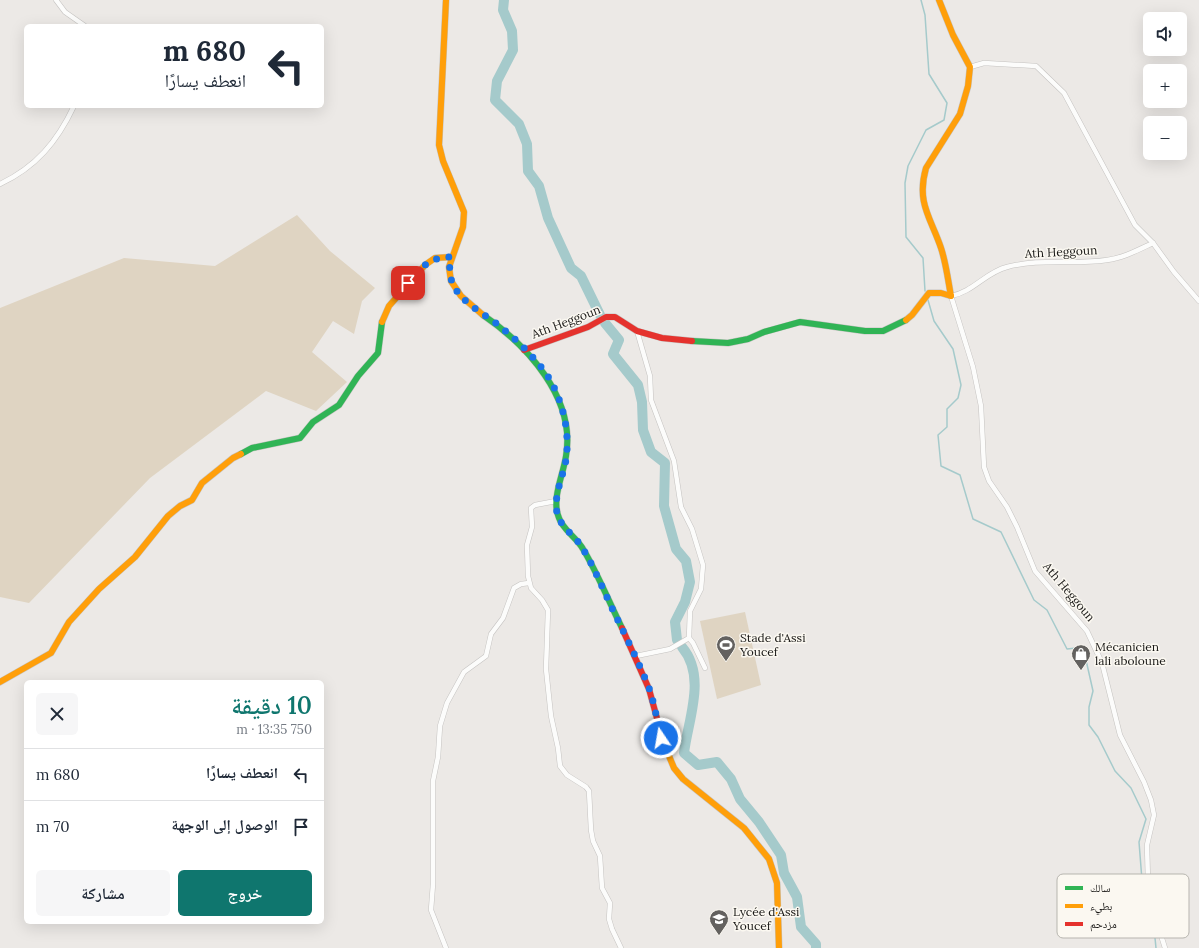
<!DOCTYPE html>
<html lang="ar">
<head>
<meta charset="utf-8">
<style>
  :root { --surface:#fff; --page:#f6f6f7; --text:#1f2937; --muted:#747a83; --line:#e0e1e3; --accent:#0f766e }
  body { margin:0; font-family:Lora,"Noto Naskh Arabic",serif; background:var(--page); color:var(--text); direction:rtl; height:100vh; display:flex; flex-direction:column; font-size:15px; white-space:nowrap }
  * { box-sizing:border-box; margin:0 }
  p { font-size:13px; color:var(--muted) }
  .icon { flex:none; width:22px; height:22px; fill:none; stroke:currentColor; stroke-width:2; stroke-linecap:round; stroke-linejoin:round }
  .map { position:relative; flex:1; overflow:hidden; direction:ltr }
  .details { position:absolute; left:24px; top:680px; width:300px; height:244px; display:flex; flex-direction:column; background:var(--surface); border-radius:6px; box-shadow:0 4px 16px #0002; direction:rtl }
  .details>* { flex:none }
  .banner { position:absolute; left:24px; top:24px; width:300px; height:84px; border-radius:6px; box-shadow:0 4px 16px #0002; direction:rtl; background:#fff; color:var(--text); overflow:hidden }
  .buttons { position:absolute; left:1143px; top:12px; display:grid; gap:8px }
  .buttons a { display:grid; place-items:center; width:44px; height:44px; border-radius:6px; background:var(--surface); box-shadow:0 4px 16px #0002; font-size:20px }
  .pin { position:absolute; display:grid; place-items:center; width:34px; height:34px; color:#fff; margin:-17px; border-radius:8px; box-shadow:0 2px 6px #0006 }
  .me { position:absolute; width:44px; margin:-22px; rotate:348deg; stroke-linejoin:round; filter:drop-shadow(0 0 3px #0008) }
  .turn { display:flex; align-items:center; gap:14px; height:84px; padding:0 12px; font-size:18px }
  .turn .icon { width:52px; height:52px; stroke-width:2.5 }
  .turn b { display:block; font-size:28px; line-height:34px }
  .round { display:grid; place-items:center; flex:none; width:42px; height:42px; border-radius:6px; background:var(--page) }
  .headline { display:flex; align-items:center; justify-content:space-between; height:68px; padding:0 12px }
  h1 { font-size:24px; font-weight:600; line-height:30px; color:var(--accent) }
  .cta { display:flex; gap:8px; margin-top:auto; padding:8px 12px }
  .cta a { flex:1; height:46px; border-radius:6px; background:var(--accent); color:#fff; font-size:16px; font-weight:600; line-height:46px; text-align:center }
  .cta a+a { background:var(--page); color:var(--text) }
  ul { padding:0; list-style:none }
  li { display:flex; align-items:center; gap:12px; height:52px; padding:0 12px; border-top:1px solid var(--line) }
  li div { flex:1 }
  li b { display:block; font-size:15px }
  li em { font-style:normal }
  .map>svg:first-child { display:block }
  .green { fill:#dfd4c2 }
  .lines { fill:none; stroke-linecap:round; stroke-linejoin:round }
  .stream { stroke:#a5cacb; stroke-width:1.5 }
  .river { stroke:#a5cacb; stroke-width:10 }
  .street-casing { stroke:#c5c3c1; stroke-width:5.5 }
  .fast-casing { stroke:#c5c3c1; stroke-width:7 }
  .slow-casing { stroke:#c5c3c1; stroke-width:7 }
  .jam-casing { stroke:#c5c3c1; stroke-width:7 }
  .street { stroke:#fcfcfb; stroke-width:4.5 }
  .fast { stroke:#30b455; stroke-width:6 }
  .slow { stroke:#ff9f0a; stroke-width:6 }
  .jam { stroke:#e5322d; stroke-width:6 }
  .route { stroke:#1a73e8; stroke-width:7; stroke-dasharray:0 12.6 }
  .labels { text-anchor:middle; stroke-width:3; stroke-linejoin:round; paint-order:stroke }
  .street-label { font-size:12px; fill:#191816; stroke:#fbf8f1 }
  .poi-label { font-size:12px; fill:#191816; stroke:#fbf8f1; text-anchor:start }
  .key { fill:#fbf8f1; stroke:#b7b5af; stroke-width:1 }
  .key-label { font-size:11px; fill:#191816 }
</style>
</head>
<body>
<div class="map">
<svg width="1199" height="948" viewBox="0 0 1199 948">
  <rect width="100%" height="100%" fill="#ece9e6"/>
  <!-- green -->
  <g class="green">
    <polygon points="297,215 330,251 375,288 362,301 354,334 333,321 312,352 347,382 316,411 266,391 150,478 29,603 0,597 0,308 124,258 215,266"/>
    <polygon points="745,612 761,685 717,699 700,621"/>
  </g>
  <g class="lines">
    <!-- stream -->
    <g class="stream">
      <polyline points="921,0 925,15 929,74 947,103 944,120 926,130 908,166 905,183 906,237 923,258 925,291"/>
      <polyline points="928,300 934,321 953,349 961,385 958,398 947,409 947,427 938,435 941,466 960,475 973,519 1001,532 1034,600 1047,610 1067,649 1076,648 1086,660 1093,691 1089,707 1089,725 1098,737 1115,771 1131,788 1146,819 1139,842 1143,893 1141,909 1148,927 1155,938 1156,948"/>
    </g>
    <!-- river -->
    <g class="river">
      <polyline points="504,0 503,10 512,31 513,50 497,81 495,100 519,124 527,144 528,171 539,186 548,218 571,268 581,276 600,315"/>
      <polyline points="605,323 619,340 613,354 638,385 642,402 643,430 651,452 665,463 664,506 676,549 686,561 690,582 685,602 675,622 677,640"/>
      <path d="M682,647C707,677 688,719 684,753L698,765L717,762L731,779L740,799L759,822L781,855L784,873L797,897L801,927L816,944V948"/>
    </g>
    <defs>
      <g id="street">
        <polyline points="56,0 65,12 85,26"/>
        <polyline points="970,67 984,63 1036,66 1064,93 1135,225 1153,243 1174,272 1199,301"/>
        <path d="M0,184C36,167 57,142 74,106"/>
        <path d="M1153,243C1138,250 1123,258 1107,260C1074,265 1040,258 1007,267C986,272 973,292 951,296L973,367L981,406L984,467L989,481L1007,507L1017,527L1035,571L1087,631L1102,663L1120,735L1144,782L1151,800L1154,815L1147,845L1148,881L1147,895L1145,902L1149,914L1159,929L1165,948"/>
        <polyline points="637,331 650,376 651,400 674,461 681,507 692,529 703,565 701,589 690,611 689,638 693,643 705,668"/>
        <polyline points="556,501 535,505 531,508 532,527 527,545 528,576 531,588 542,600 548,610 546,669 551,716 558,748 560,766 567,775 586,787 589,791 591,830 593,841 600,856 602,888 610,903 609,919 612,929 621,948"/>
        <polyline points="636,656 670,649 689,638"/>
        <polyline points="446,948 431,910 433,884 433,781 438,757 440,726 447,703 464,672 486,656 491,634 503,618 514,588 521,584 529,583"/>
      </g>
      <g id="fast">
        <path d="M483,315C527,345 576,398 566,456C563,476 551,499 559,518C563,530 577,538 583,549C598,574 609,602 622,628"/>
        <polyline points="692,341 728,343 748,339 764,332 800,322 865,331 883,331 906,320"/>
        <polyline points="241,454 252,448 300,438 313,422 339,405 358,376 378,353 382,322"/>
      </g>
      <g id="slow">
        <polyline points="446,0 439,145 443,161 464,212 463,227 449,267 451,281 461,296 483,315"/>
        <path d="M939,0L953,35L970,67L968,86L960,114L926,168C916,203 931,218 941,248C946,263 948,280 951,296"/>
        <polyline points="906,320 912,315 929,293 941,293 951,296"/>
        <polyline points="382,322 389,306 425,265 435,258 451,257"/>
        <polyline points="0,682 51,653 69,622 99,589 135,557 168,516 180,506 192,500 202,483 233,458 241,454"/>
        <polyline points="664,744 674,768 683,779 744,828 769,859 777,883 779,948"/>
      </g>
      <g id="jam">
        <polyline points="524,350 588,327 606,317 615,317 637,331 662,338 692,341"/>
        <polyline points="622,628 649,689 664,744"/>
      </g>
    </defs>
    <!-- street casing -->
    <use href="#street" class="street-casing"/>
    <!-- fast casing -->
    <use href="#fast" class="fast-casing"/>
    <!-- slow casing -->
    <use href="#slow" class="slow-casing"/>
    <!-- jam casing -->
    <use href="#jam" class="jam-casing"/>
    <!-- street -->
    <use href="#street" class="street"/>
    <!-- fast -->
    <use href="#fast" class="fast"/>
    <!-- slow -->
    <use href="#slow" class="slow"/>
    <!-- jam -->
    <use href="#jam" class="jam"/>
  </g>
  <g class="lines">
    <!-- route -->
    <path class="route" d="M408,283C424,266 427,258 451,257C443,293 473,306 497,324C516,339 536,358 549,378C564,403 571,437 565,465C561,481 554,497 557,513C560,527 576,536 583,549C594,567 602,587 611,606C624,633 638,660 649,688C655,705 657,722 661,738"/>
  </g>
  <!-- icons -->
  <defs>
    <symbol id="stadium-pin" viewBox="-11 -11 22 30"><path d="M0 17L-7.5 6A9.5 9.5 0 1 1 7.5 6Z" fill="#63615f" stroke="#fbf8f1"/><path d="M0-5a6.5 5 0 1 0 0 10a6.5 5 0 1 0 0-10ZM-3.5-1.8h7v3.6h-7Z" fill="#fff"/></symbol>
    <symbol id="shop-pin" viewBox="-11 -11 22 30"><path d="M0 17L-7.5 6A9.5 9.5 0 1 1 7.5 6Z" fill="#63615f" stroke="#fbf8f1"/><path d="M-5-2.5h2.3a2.7 3.5 0 0 1 5.4 0H5L5.5 6h-11ZM-1.5-2.5h3a1.5 2.3 0 0 0-3 0Z" fill="#fff"/></symbol>
    <symbol id="school-pin" viewBox="-11 -11 22 30"><path d="M0 17L-7.5 6A9.5 9.5 0 1 1 7.5 6Z" fill="#63615f" stroke="#fbf8f1"/><path d="M0-5L7-2L0 1L-7-2ZM-4 1L0 2.5L4 1V4Q0 6-4 4Z" fill="#fff"/></symbol>
  </defs>
  <g fill-rule="evenodd">
    <use href="#stadium-pin" x="715" y="634" width="22" height="30"/>
    <use href="#shop-pin" x="1070" y="643" width="22" height="30"/>
    <use href="#school-pin" x="708" y="908" width="22" height="30"/>
  </g>
  <g class="labels">
    <!-- street labels -->
    <g class="street-label">
      <text transform="translate(1061 252) rotate(-3)" y="4">Ath Heggoun</text>
      <text transform="translate(566 322) rotate(-21)" y="4">Ath Heggoun</text>
      <text transform="translate(1069 592) rotate(50)" y="4">Ath Heggoun</text>
    </g>
    <!-- poi labels -->
    <g class="poi-label">
      <text x="740" y="642">Stade d'Assi<tspan x="740" dy="14">Youcef</tspan></text>
      <text x="1095" y="651">Mécanicien<tspan x="1095" dy="14">lali aboloune</tspan></text>
      <text x="733" y="916">Lycée d'Assi<tspan x="733" dy="14">Youcef</tspan></text>
    </g>
  </g>
  <!-- legend -->
  <rect x="1057" y="874" width="132" height="64" rx="6" class="key"/>
  <rect x="1065" y="886" width="18" height="4" fill="#30b455"/>
  <rect x="1065" y="904" width="18" height="4" fill="#ff9f0a"/>
  <rect x="1065" y="922" width="18" height="4" fill="#e5322d"/>
  <g class="key-label">
    <text x="1090" y="892">سالك</text>
    <text x="1090" y="910">بطيء</text>
    <text x="1090" y="928">مزدحم</text>
  </g>
</svg>
<div class="buttons">
<a><svg class="icon" aria-label="sound" viewBox="0 0 24 24"><path d="M4 9h4l5-4v14l-5-4H4zM17 9q2 3 0 6"/></svg></a>
<a>+</a>
<a>−</a>
</div>
<div class="pin" style="left:408px;top:283px;background:#d93025"><svg class="icon" aria-label="arrive" viewBox="0 0 24 24"><path d="M6 21V4h12l-3 4 3 4H6"/></svg></div>
<svg class="me" style="left:661px;top:738px" viewBox="-20 -20 40 40"><circle r="17" fill="#1a73e8" stroke="#fff" stroke-width="3"/><path d="M0-11L8 9 0 5-8 9z" fill="#fff"/></svg>
<div class="banner">
<div class="turn"><svg class="icon" aria-label="left" viewBox="0 0 24 24"><path d="M17 20v-9H6M10 6l-5 5 5 5"/></svg><div><b>680 m</b>انعطف يسارًا</div></div>
</div>
<section class="details">
<div class="headline"><div><h1>10 دقيقة</h1><p>750 m · 13:35</p></div><a class="round"><svg class="icon" aria-label="close" viewBox="0 0 24 24"><path d="M6 6l12 12M18 6L6 18"/></svg></a></div>
<ul>
<li><svg class="icon" aria-label="left" viewBox="0 0 24 24"><path d="M17 20v-9H6M10 6l-5 5 5 5"/></svg><div><b>انعطف يسارًا</b></div><em>680 m</em></li>
<li><svg class="icon" aria-label="arrive" viewBox="0 0 24 24"><path d="M6 21V4h12l-3 4 3 4H6"/></svg><div><b>الوصول إلى الوجهة</b></div><em>70 m</em></li>
</ul>
<div class="cta"><a>خروج</a><a>مشاركة</a></div>
</section>
</div>
</body>
</html>
